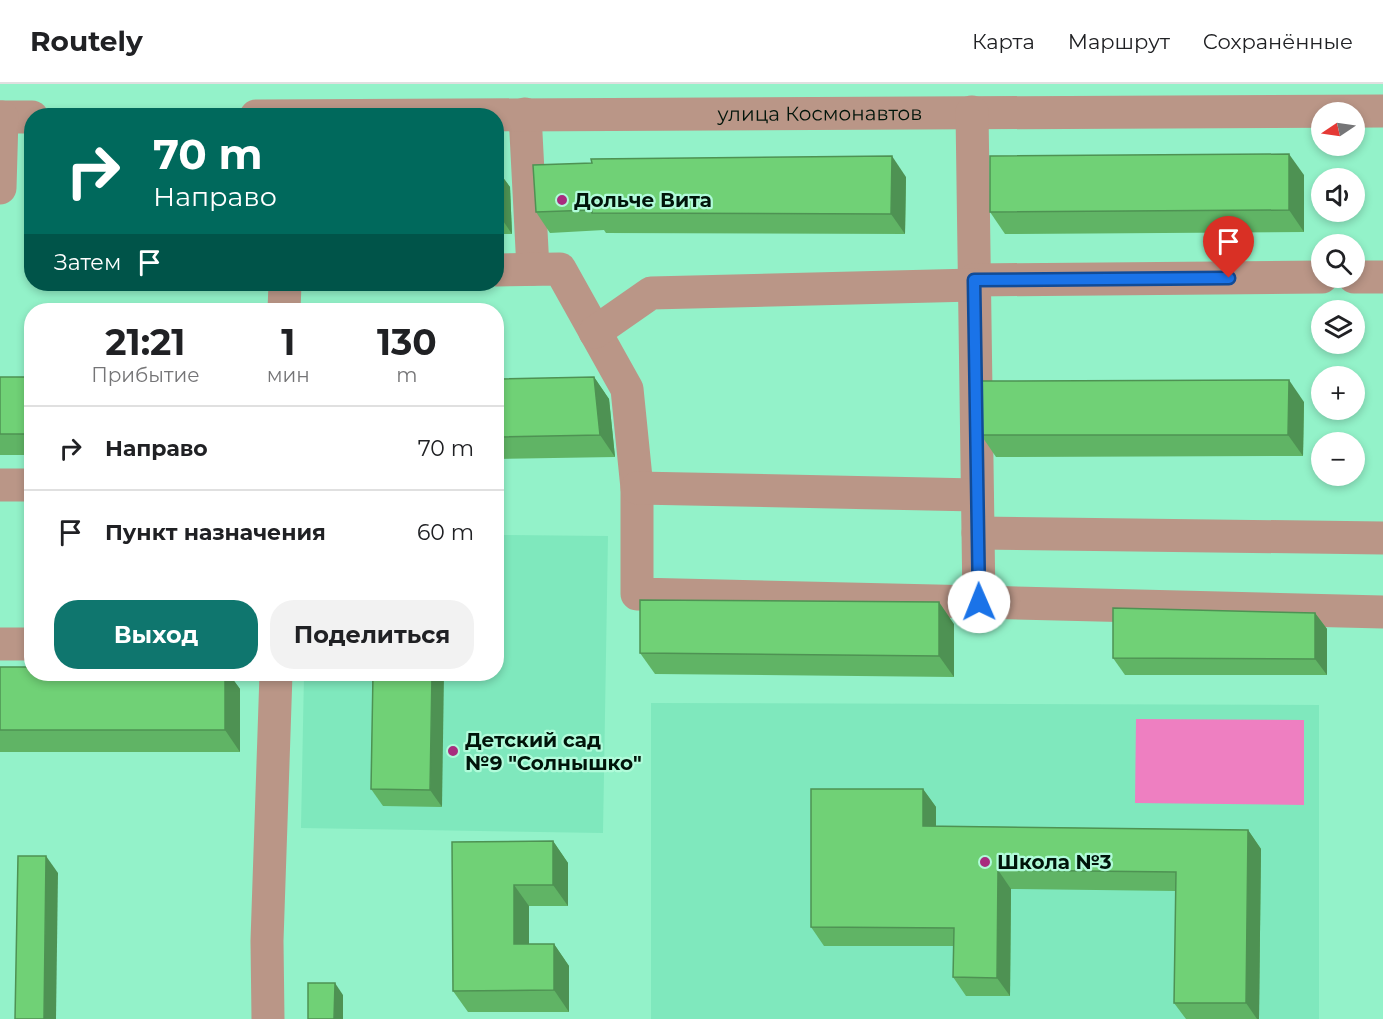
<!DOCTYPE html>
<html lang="ru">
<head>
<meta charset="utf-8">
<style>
  :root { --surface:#fff; --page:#f2f2f2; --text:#202124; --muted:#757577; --line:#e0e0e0; --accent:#0f766e }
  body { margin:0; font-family:Montserrat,sans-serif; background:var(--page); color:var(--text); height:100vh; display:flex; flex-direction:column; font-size:22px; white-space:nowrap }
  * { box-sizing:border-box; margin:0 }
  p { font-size:20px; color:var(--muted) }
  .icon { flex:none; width:33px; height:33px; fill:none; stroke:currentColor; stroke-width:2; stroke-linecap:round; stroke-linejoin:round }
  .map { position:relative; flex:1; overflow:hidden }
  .side { position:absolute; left:24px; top:219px; width:480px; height:378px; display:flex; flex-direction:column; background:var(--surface); border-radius:24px; box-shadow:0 3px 9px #0003 }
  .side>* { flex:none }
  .guide { position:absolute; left:24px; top:24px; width:480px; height:183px; border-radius:24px; box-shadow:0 3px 9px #0003; background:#00695c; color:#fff; overflow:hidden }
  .needle { width:39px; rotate:257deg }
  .tools { position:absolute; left:1311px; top:18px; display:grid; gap:12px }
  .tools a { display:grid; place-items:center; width:54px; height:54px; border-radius:50%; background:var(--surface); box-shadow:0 3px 9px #0003; font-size:30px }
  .pin { position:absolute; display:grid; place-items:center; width:51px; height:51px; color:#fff; margin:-62px -26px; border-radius:50% 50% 50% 0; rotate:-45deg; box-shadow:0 0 6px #0007 }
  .pin .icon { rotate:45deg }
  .me { position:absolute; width:66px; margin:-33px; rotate:359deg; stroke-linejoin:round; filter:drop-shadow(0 0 4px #0008) }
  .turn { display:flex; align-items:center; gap:21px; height:126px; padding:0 30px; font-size:27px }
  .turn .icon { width:78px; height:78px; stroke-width:2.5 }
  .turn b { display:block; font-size:42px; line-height:51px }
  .then { display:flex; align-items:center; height:57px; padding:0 30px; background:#0003; gap:12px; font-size:22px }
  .eta { display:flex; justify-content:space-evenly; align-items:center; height:102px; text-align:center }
  .eta b { font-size:36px; font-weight:700; line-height:42px }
  .primary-button { display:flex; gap:12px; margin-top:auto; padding:12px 30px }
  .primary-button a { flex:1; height:69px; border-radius:24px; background:var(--accent); color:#fff; font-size:24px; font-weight:700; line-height:69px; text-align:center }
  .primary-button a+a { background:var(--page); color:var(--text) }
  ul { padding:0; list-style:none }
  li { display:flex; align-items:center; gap:18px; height:84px; padding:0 30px; border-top:2px solid var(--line) }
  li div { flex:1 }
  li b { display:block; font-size:22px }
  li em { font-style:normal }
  header { display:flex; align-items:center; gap:36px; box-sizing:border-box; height:84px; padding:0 30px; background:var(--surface); border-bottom:2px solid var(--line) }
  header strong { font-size:28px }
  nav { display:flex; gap:33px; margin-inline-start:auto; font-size:21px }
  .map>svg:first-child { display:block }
  .built { fill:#7fe8bd }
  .green { fill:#ee7fc1 }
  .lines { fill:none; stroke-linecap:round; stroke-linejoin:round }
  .minor { stroke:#ba9687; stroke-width:33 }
  .wall { fill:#60b465 }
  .shaded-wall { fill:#4e9253 }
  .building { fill:#70d176; stroke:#4e9253; stroke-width:1.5 }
  .route-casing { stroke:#114b97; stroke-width:15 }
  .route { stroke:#1a73e8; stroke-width:10 }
  .poi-dot { fill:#a82c7e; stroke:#b1fbda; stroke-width:2 }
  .labels { text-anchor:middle; stroke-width:4.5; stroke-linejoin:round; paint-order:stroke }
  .street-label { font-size:20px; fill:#00140a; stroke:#b1fbda }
  .poi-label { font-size:20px; font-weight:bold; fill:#00140a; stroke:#b1fbda; text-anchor:start }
</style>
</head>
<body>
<header>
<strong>Routely</strong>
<nav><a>Карта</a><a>Маршрут</a><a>Сохранённые</a></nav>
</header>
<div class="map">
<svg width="1383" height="935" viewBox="0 0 1383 935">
  <rect width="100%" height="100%" fill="#93f2c9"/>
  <!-- built -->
  <g class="built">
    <polygon points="497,451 608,452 603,749 301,744 304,590 496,590"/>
    <polygon points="651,619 1319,621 1319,935 651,935"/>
  </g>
  <!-- green -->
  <polygon class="green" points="1136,635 1304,636 1304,721 1135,719"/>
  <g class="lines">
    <!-- minor -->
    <g class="minor">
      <polyline points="525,30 533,185"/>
      <path id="s1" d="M256,32L1383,27"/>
      <polyline points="0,33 32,33"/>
      <polyline points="0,104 2,33"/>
      <polyline points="496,186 560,185 627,305 637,404 637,510 979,518 972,28"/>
      <polyline points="1354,193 1383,193"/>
      <polyline points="974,196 1322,193"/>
      <polyline points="284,226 285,200"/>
      <polyline points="595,248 651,209 974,201"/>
      <polyline points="0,401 32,401"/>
      <polyline points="637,404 977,411"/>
      <polyline points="978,449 1383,454"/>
      <polyline points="979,518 1383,528"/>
      <polyline points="0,560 32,560"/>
      <polyline points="268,935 267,857 276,590"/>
    </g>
  </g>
  <!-- wall -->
  <g class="wall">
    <polygon points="496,84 510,103 512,150 496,150"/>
    <polygon points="1304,91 1304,148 1005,150 990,128"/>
    <polygon points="906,93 905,150 606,149 604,146 550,149 536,128"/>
    <rect x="0" y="293" width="32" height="78"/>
    <polygon points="594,293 609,315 615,373 496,375 496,295"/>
    <polygon points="1304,318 1303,372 996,373 981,351"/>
    <polygon points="1315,529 1327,545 1327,591 1125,591 1113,574"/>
    <polygon points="954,540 954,593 655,590 640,569"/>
    <polygon points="0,583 32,590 229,590 240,605 240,668 0,668"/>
    <polygon points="373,590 442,723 383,722 371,705"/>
    <polygon points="923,705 936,723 936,742 1248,746 1261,765 1259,935 1186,935 1174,919 1176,807 1011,805 1010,912 966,912 953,893 954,862 824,862 811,843"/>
    <polygon points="553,757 568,779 568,822 529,822 529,860 554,860 569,882 569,928 468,928 453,907 452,758"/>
  </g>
  <!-- shaded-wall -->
  <g class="shaded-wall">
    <polygon points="1289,70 1304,91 1304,148 1289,126"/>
    <polygon points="892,72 906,93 905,150 891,130"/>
    <polygon points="496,84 510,103 512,150 497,128"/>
    <polygon points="594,293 609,315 615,373 600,351"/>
    <polygon points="1289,296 1304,318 1303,372 1288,351"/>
    <polygon points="939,518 954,540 954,593 939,572"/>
    <polygon points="1315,529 1327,545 1327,591 1315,575"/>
    <polygon points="225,590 229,590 240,605 240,668 225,646"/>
    <polygon points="432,590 444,590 442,723 430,706"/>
    <polygon points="923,705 936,723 936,761 923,742"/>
    <polygon points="1248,746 1261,765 1259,935 1257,935 1246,919"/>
    <polygon points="553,757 568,779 568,822 553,801"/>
    <polygon points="46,772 58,789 56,935 44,935"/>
    <polygon points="998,786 1011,805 1010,912 997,894"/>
    <polygon points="514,801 529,822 529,882 514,860"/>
    <polygon points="554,860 569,882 569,928 554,906"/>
    <polygon points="335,899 343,911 343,935 334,935"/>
  </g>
  <!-- building -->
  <g class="building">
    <polygon points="1289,70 1289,126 990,128 990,72"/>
    <polygon points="892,72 891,130 592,129 592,126 536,128 533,81 592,79 591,75"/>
    <rect x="0" y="293" width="32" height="57"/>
    <polygon points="594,293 600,351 496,353 496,295"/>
    <polygon points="1289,296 1288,351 981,351 980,297"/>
    <polygon points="640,516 939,518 939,572 640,569"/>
    <polygon points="1113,524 1315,529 1315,575 1113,574"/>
    <polygon points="0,583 32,583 32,590 225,590 225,646 0,646"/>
    <polygon points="373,590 432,590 430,706 371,705"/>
    <polygon points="811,705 923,705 923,742 1248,746 1246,919 1174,919 1176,788 998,786 997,894 953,893 954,844 811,843"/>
    <polygon points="553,757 553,801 514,801 514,860 554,860 554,906 453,907 452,758"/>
    <polygon points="18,772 46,772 44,935 15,935"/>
    <polygon points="308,899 335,899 334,935 308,935"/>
  </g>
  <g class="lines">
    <defs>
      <polyline id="route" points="979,518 974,196 1229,194"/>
    </defs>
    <!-- route casing -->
    <use href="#route" class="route-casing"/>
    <!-- route -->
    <use href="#route" class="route"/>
  </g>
  <!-- markers -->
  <g class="poi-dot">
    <circle cx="562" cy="116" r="6"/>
    <circle cx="453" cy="667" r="6"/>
    <circle cx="985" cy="778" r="6"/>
  </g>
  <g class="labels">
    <!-- street labels -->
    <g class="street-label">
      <text dy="7" stroke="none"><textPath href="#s1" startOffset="564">улица Космонавтов</textPath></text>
    </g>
    <!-- poi labels -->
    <g class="poi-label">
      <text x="574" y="123">Дольче Вита</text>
      <text x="465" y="663">Детский сад<tspan x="465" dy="23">№9 "Солнышко"</tspan></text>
      <text x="997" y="785">Школа №3</text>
    </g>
  </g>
</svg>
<div class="tools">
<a><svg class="needle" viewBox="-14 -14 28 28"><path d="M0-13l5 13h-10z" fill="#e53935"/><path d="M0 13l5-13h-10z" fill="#757577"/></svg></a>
<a><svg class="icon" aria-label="sound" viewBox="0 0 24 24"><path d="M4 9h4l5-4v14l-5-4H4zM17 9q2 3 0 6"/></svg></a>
<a><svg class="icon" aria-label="search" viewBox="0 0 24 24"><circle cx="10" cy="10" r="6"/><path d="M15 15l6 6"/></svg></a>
<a><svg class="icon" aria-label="layers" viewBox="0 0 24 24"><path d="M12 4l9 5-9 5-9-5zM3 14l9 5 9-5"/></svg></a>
<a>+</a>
<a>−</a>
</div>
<div class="pin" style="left:1229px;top:194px;background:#d93025"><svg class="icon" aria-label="arrive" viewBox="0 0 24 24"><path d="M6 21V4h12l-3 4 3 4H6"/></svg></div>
<svg class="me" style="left:979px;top:518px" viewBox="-20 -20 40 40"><circle r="19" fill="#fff"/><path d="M0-13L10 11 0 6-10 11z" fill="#1a73e8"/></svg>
<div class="guide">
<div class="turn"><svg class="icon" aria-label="right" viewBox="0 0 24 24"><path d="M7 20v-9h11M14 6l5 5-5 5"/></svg><div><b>70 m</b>Направо</div></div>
<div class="then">Затем<svg class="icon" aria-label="arrive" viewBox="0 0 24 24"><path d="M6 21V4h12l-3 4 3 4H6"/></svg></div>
</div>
<section class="side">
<div class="eta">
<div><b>21:21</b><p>Прибытие</p></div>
<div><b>1</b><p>мин</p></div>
<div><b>130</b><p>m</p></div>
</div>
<ul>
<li><svg class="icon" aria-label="right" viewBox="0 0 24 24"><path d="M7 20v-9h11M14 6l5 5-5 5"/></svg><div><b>Направо</b></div><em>70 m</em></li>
<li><svg class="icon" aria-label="arrive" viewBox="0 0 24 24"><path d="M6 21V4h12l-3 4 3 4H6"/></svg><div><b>Пункт назначения</b></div><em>60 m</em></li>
</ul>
<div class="primary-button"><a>Выход</a><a>Поделиться</a></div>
</section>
</div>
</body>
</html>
